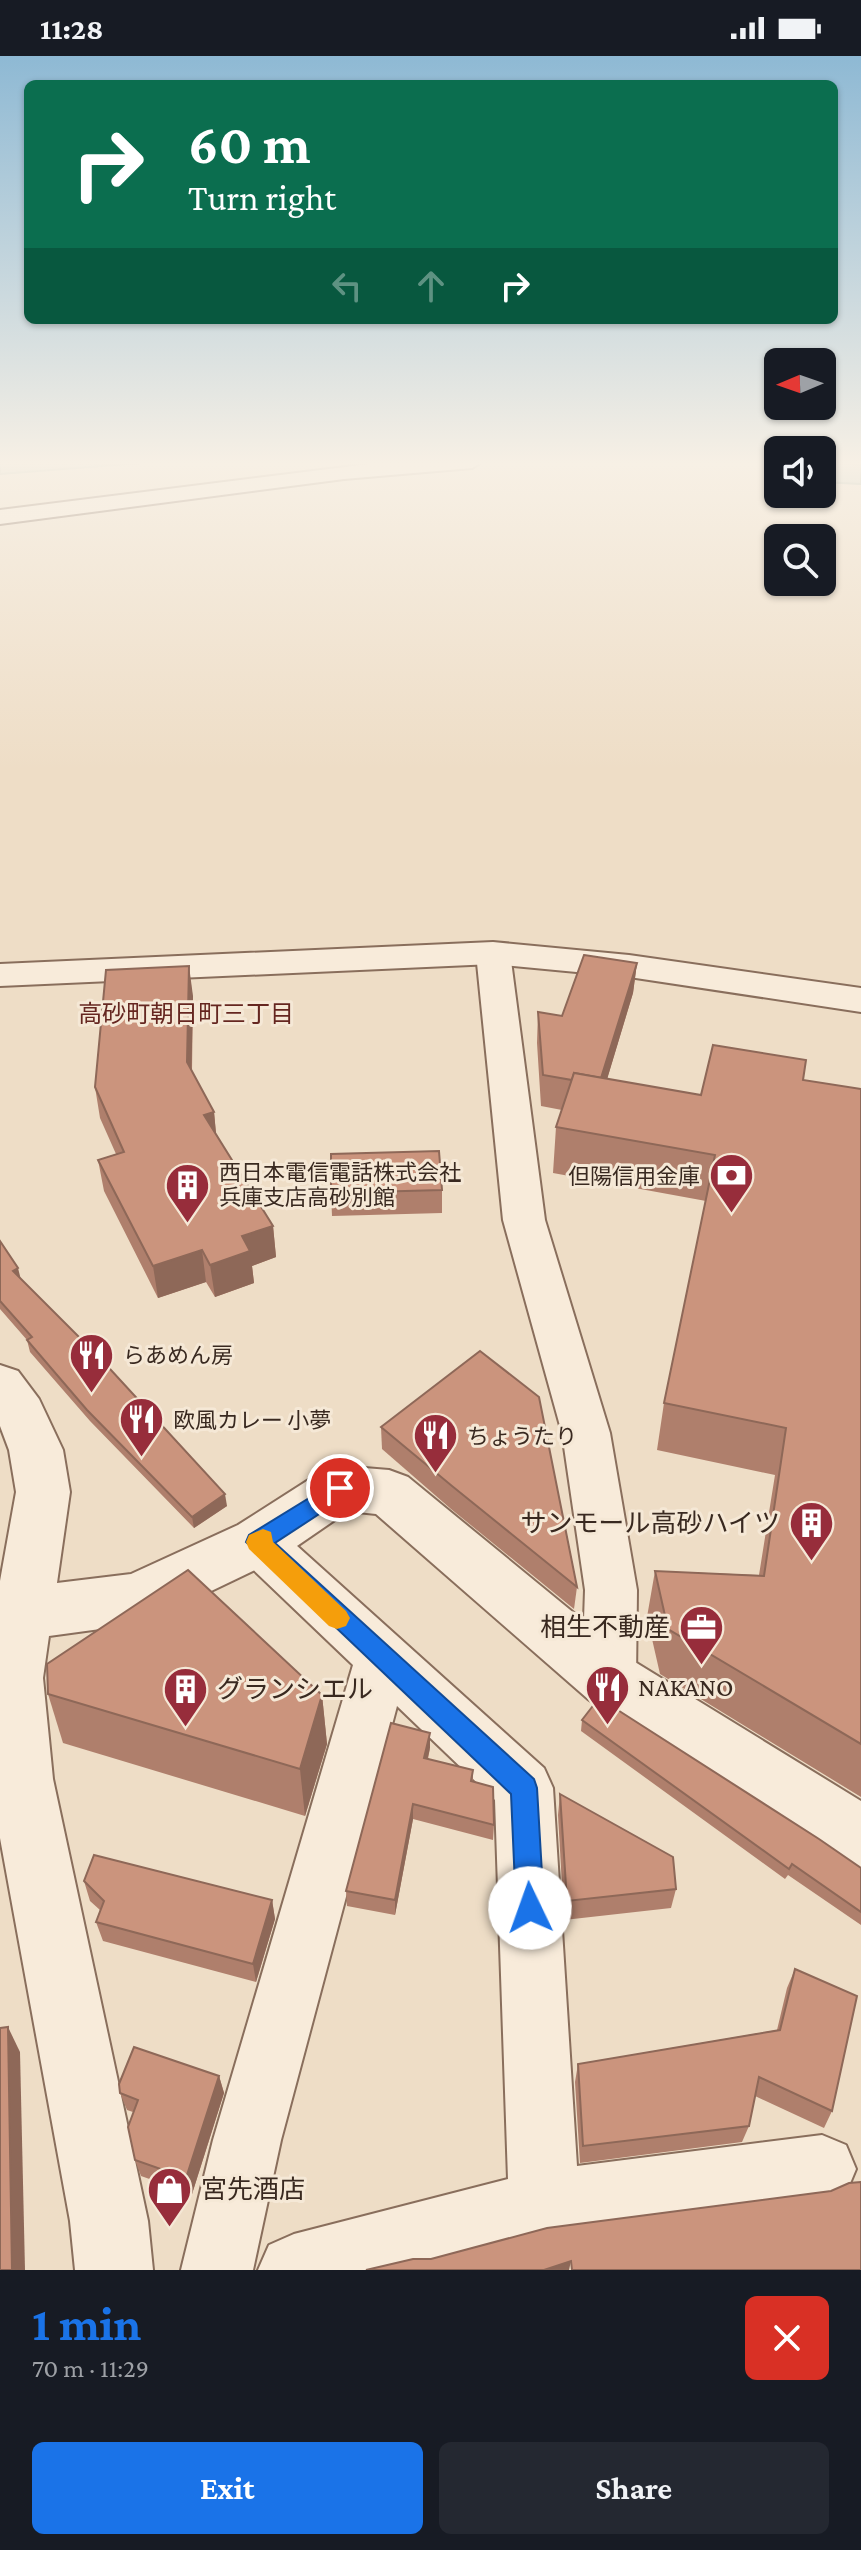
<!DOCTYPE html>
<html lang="en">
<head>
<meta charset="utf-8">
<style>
  :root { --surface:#171b24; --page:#242831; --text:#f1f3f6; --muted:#9ea1a6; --accent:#1a73e8 }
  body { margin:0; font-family:"Crimson Pro","Noto Sans JP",serif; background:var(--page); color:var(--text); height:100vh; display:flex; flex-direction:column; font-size:30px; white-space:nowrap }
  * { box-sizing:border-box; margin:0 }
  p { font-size:26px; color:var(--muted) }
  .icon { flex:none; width:44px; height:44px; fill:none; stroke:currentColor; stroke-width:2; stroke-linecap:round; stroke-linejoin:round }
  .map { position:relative; height:2214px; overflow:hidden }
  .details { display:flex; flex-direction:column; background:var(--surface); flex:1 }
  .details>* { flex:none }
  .guide { position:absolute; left:24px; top:24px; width:814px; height:244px; border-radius:12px; box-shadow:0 2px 6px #0004; background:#0b6e4f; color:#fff; overflow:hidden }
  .needle { width:52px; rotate:268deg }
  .tools { position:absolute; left:764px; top:292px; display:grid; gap:16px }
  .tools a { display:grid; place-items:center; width:72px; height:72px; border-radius:12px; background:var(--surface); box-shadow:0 2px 6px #0004; font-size:40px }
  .pin { position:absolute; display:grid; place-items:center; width:68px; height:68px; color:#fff; margin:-34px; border:4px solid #fff; border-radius:50%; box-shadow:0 2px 8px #0007 }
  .me { position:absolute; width:88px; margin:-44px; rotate:357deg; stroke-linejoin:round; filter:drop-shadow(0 0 6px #0008) }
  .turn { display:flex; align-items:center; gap:28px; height:168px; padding:0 32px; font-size:36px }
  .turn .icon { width:104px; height:104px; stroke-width:2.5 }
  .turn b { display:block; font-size:56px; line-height:68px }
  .lanes { display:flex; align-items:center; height:76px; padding:0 32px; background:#0003; justify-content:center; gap:40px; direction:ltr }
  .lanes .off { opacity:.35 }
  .round { display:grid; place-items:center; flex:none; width:84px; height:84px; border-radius:12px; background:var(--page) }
  .head { display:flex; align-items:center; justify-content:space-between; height:136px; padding:0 32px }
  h1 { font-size:48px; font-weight:700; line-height:60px; color:var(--accent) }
  .primary-button { display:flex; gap:16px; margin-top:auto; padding:16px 32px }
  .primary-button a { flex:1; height:92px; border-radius:12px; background:var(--accent); color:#fff; font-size:32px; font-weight:700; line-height:92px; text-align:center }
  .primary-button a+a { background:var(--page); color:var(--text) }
  .status { display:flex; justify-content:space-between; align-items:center; height:56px; padding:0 40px; background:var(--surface); direction:ltr }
  .status svg { height:22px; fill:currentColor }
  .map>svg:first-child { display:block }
  .water { fill:#a8c1b7; stroke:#6e9083; stroke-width:2 }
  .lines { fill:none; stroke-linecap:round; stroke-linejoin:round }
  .minor-casing { stroke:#896e5c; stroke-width:4 }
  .tertiary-casing { stroke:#896e5c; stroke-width:4 }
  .secondary-casing { stroke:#6b503f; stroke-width:4 }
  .minor { fill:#f8ebda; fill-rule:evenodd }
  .tertiary { fill:#f8ebda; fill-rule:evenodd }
  .secondary { fill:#f8ebda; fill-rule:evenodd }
  .wall { fill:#af7f6c }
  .shaded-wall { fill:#8e6858 }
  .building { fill:#cb947d; stroke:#8e6858; stroke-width:2 }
  .route { fill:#1a73e8; stroke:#114b97; stroke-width:2 }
  .slow { fill:#f59e0b }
  .labels { text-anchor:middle; stroke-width:6; stroke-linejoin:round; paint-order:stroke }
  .poi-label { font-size:22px; fill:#392920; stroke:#f5e8d6; text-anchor:start }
  .neighbourhood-label { font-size:24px; fill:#652620; stroke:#f5e8d6 }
  .near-poi-label { font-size:26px; fill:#392920; stroke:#f5e8d6; text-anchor:start }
</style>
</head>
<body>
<div class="status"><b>11:28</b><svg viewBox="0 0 49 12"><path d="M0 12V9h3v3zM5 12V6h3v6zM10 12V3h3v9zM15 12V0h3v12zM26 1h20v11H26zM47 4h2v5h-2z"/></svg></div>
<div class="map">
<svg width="861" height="2214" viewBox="0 0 861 2214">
  <rect width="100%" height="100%" fill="#eeddc6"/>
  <!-- water -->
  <g class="water">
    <polygon points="0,405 166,405 0,418"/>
    <polygon points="822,405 861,409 861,428 822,426"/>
  </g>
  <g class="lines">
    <defs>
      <g id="minor">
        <polygon points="493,887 505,890 510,897 545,1164 610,1377 637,1534 636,1623 628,1641 609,1648 590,1641 582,1623 585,1534 562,1377 503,1164 476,897 481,890"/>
        <polygon points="258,1464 276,1471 544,1712 553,1732 577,2110 822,2079 846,2089 856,2113 846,2137 822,2147 544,2184 430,2214 258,2214 269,2189 294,2178 508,2123 495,1744 397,1650 281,2084 253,2214 181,2214 213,2084 353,1609 240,1501 233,1486 240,1471"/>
      </g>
      <g id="tertiary">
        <polygon points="493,886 629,899 861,932 861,956 629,921 493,908 0,930 0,908"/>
        <polygon points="0,1309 18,1315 39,1343 63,1394 70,1436 57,1527 131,1518 238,1469 321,1416 340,1410 389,1414 408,1421 630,1603 861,1745 861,1814 838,1805 588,1643 376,1458 348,1455 278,1503 157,1561 137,1568 49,1580 43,1622 53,1723 148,2165 153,2214 75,2214 70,2165 0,1782 0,1525 16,1436 9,1394 0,1370"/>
      </g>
      <polygon id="secondary" points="393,405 483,405 472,412 344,423 0,468 0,454"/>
    </defs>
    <!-- minor casing -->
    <use href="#minor" class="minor-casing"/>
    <!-- tertiary casing -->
    <use href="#tertiary" class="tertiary-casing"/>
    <!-- secondary casing -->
    <use href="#secondary" class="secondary-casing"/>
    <!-- minor -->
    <use href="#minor" class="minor"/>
    <!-- tertiary -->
    <use href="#tertiary" class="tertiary"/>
    <!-- secondary -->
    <use href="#secondary" class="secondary"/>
  </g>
  <!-- wall -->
  <g class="wall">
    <polygon points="637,907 633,937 607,1023 701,1039 803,1024 861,1033 861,1741 660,1618 647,1561 655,1515 759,1519 775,1419 657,1394 664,1347 706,1145 553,1117 556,1071 562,1054 541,1050 537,987 538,956 562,960"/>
    <polygon points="193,940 192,1015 214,1056 216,1078 273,1170 276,1201 252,1210 254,1227 215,1241 206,1226 158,1242 104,1135 98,1104 116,1098 100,1062 95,1031"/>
    <polygon points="442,1134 442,1157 332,1160 331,1137"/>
    <polygon points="0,1185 21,1224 227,1450 194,1472 90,1365 30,1296 27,1284 0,1253"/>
    <polygon points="381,1371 577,1531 574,1553 451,1453 382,1393"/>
    <polygon points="48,1638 322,1639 327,1688 305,1760 63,1687"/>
    <polygon points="582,1664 861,1812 861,1869 788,1819 785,1823 581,1675"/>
    <polygon points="430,1692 428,1703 473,1714 473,1726 494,1769 493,1784 413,1763 395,1859 347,1850 346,1835"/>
    <polygon points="560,1738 676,1833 671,1852 564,1864 558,1759"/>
    <polygon points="84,1825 272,1844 275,1863 256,1926 103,1885 96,1866 100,1854 90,1845"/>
    <polygon points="795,1913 832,2055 824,2072 755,2040 749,2070 742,2086 580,2107 575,2026 578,2008 777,1974 787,1932"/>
    <polygon points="219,2020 224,2037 192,2138 141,2120 135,2104 133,2056 127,2054 120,2037"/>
  </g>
  <!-- shaded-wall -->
  <g class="shaded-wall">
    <polygon points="637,907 633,937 596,1060 599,1029"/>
    <polygon points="189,910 193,940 191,1037 187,1006"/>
    <polygon points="214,1056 217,1088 204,1059"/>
    <polygon points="273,1170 276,1201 252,1210 254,1227 215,1241 210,1209 242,1180"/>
    <polygon points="202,1194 206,1226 158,1242 153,1210"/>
    <polygon points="18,1212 21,1224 13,1215"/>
    <polygon points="225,1438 227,1450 194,1472 192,1461"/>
    <polygon points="322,1639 327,1688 305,1760 300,1713"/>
    <polygon points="430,1677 430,1692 424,1717 424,1702"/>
    <polygon points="413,1748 413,1763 395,1859 395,1844"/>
    <polygon points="272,1844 275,1863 256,1926 253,1908"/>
    <polygon points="8,1971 20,1996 25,2214 12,2214"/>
    <polygon points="219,2020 224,2037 192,2138 186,2122"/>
    <polygon points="571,2205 569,2214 544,2214"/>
  </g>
  <!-- building -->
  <g class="building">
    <polygon points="584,899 637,907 601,1022 574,1017 572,1024 543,1019 538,956 562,960"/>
    <polygon points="189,910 187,1006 214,1056 204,1059 273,1170 242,1180 250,1195 210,1209 202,1194 153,1210 98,1104 124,1096 95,1031 106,914"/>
    <polygon points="713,989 806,1004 803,1024 861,1033 861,1688 668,1573 655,1515 764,1520 786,1372 664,1347 715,1099 556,1071 574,1017 701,1039"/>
    <polygon points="439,1095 442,1134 331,1137 331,1098"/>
    <polygon points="0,1185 18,1212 13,1215 99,1301 225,1438 192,1461 87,1354 27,1284 32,1281 0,1245"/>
    <polygon points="480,1295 539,1341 577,1531 452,1430 381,1371"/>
    <polygon points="188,1514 322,1639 300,1713 48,1638 47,1608"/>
    <polygon points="599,1642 819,1783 861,1812 861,1856 792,1808 789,1813 582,1664"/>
    <polygon points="391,1667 430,1677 424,1702 473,1714 471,1725 493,1731 494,1769 413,1748 395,1844 346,1835"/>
    <polygon points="560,1738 673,1801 676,1833 567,1845"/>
    <polygon points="94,1799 272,1844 253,1908 96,1866 104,1845 84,1825"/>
    <polygon points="795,1913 857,1940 832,2055 759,2021 749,2070 583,2090 578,2008 780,1974"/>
    <polygon points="8,1971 12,2214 0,2214 0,1972"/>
    <polygon points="134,1991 219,2020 186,2122 135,2104 128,2071 138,2044 120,2037 119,2028"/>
    <polygon points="861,2126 861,2214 572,2214 571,2205 544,2214 366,2214 413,2203 431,2203 547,2172 831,2135 849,2127"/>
  </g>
  <!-- sky -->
  <linearGradient id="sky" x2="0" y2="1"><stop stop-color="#8eb9d4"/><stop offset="0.57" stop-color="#f7f0e5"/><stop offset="1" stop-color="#f7f0e5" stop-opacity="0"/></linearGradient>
  <rect width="861" height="715" fill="url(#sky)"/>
  <!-- route -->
  <polygon class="route" points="340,1423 348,1426 351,1432 348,1439 275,1487 534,1723 537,1732 544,1852 540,1861 530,1866 520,1861 516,1852 511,1738 246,1486 249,1479"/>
  <!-- slow -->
  <polygon class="slow" points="263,1473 271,1476 273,1486 346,1555 350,1562 346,1570 337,1573 329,1570 249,1493 246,1486 249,1479"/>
  <!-- icons -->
  <defs>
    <symbol id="bank-pin" viewBox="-11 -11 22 30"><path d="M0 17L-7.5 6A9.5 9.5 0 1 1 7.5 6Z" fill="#972d3b" stroke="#f5e8d6"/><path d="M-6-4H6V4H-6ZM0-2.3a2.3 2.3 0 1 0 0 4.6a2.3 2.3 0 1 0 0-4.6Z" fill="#fff"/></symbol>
    <symbol id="building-pin" viewBox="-11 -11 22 30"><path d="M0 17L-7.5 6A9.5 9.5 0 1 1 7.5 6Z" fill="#972d3b" stroke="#f5e8d6"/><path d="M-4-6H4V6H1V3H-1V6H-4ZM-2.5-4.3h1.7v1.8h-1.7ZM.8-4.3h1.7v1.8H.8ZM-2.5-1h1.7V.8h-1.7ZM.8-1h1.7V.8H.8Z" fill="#fff"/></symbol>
    <symbol id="restaurant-pin" viewBox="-11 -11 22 30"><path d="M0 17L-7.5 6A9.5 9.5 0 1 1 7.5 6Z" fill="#972d3b" stroke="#f5e8d6"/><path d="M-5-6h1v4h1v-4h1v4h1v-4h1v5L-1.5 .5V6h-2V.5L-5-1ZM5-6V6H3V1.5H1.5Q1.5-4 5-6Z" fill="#fff"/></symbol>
    <symbol id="office-pin" viewBox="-11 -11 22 30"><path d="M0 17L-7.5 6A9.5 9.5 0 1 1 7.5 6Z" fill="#972d3b" stroke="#f5e8d6"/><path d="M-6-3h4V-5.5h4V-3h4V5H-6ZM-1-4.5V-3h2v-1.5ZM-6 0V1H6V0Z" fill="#fff"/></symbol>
    <symbol id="shop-pin" viewBox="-11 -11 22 30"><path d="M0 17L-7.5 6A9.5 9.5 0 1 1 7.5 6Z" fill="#972d3b" stroke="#f5e8d6"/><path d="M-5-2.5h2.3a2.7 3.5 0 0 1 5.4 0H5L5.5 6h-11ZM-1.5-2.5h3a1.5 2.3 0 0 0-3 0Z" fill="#fff"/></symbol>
  </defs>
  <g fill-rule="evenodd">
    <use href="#bank-pin" x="706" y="1094" width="51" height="69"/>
    <use href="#building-pin" x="162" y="1104" width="51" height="69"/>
    <use href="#restaurant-pin" x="66" y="1274" width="51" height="69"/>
    <use href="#restaurant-pin" x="116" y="1338" width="51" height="69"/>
    <use href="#restaurant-pin" x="410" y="1354" width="51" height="69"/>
    <use href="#building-pin" x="786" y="1442" width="51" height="69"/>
    <use href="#office-pin" x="676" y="1546" width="51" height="69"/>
    <use href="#restaurant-pin" x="582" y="1606" width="51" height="69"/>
    <use href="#building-pin" x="160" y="1608" width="51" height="69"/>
    <use href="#shop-pin" x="144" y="2108" width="51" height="69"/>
  </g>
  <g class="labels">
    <!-- poi labels -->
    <g class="poi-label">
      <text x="219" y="1124">西日本電信電話株式会社<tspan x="219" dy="25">兵庫支店高砂別館</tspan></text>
      <text x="700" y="1128" text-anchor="end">但陽信用金庫</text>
      <text x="123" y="1307">らあめん房</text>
      <text x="173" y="1372">欧風カレー 小夢</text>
      <text x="467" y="1388">ちょうたり</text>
    </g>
    <!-- neighbourhood labels -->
    <g class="neighbourhood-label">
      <text x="186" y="966">高砂町朝日町三丁目</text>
    </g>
    <!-- near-poi labels -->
    <g class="near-poi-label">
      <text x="780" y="1476" text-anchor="end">サンモール高砂ハイツ</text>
      <text x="670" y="1580" text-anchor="end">相生不動産</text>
      <text x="638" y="1640">NAKANO</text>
      <text x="217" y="1642">グランシエル</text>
      <text x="201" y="2142">宮先酒店</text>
    </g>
  </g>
</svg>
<div class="tools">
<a><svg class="needle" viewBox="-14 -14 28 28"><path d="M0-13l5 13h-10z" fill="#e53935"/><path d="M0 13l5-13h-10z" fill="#9ea1a6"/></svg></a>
<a><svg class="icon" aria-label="sound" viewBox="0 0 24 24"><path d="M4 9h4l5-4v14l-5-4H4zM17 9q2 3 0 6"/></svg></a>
<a><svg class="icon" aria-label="search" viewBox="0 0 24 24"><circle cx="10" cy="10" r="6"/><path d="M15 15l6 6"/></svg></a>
</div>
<div class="pin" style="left:340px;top:1432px;background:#d93025"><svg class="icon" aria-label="arrive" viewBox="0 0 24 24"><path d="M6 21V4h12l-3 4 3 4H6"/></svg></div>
<svg class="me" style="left:530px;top:1852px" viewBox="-20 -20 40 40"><circle r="19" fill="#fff"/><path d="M0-13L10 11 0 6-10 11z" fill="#1a73e8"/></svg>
<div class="guide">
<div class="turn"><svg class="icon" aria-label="right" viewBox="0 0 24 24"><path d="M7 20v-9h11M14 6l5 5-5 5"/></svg><div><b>60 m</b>Turn right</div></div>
<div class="lanes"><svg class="icon off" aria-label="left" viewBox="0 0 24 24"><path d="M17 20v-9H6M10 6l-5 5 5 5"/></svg><svg class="icon off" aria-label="ahead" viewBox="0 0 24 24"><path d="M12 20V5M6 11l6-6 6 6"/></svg><svg class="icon" aria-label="right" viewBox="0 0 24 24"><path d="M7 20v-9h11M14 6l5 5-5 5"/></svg></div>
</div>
</div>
<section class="details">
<div class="head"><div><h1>1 min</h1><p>70 m · 11:29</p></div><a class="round" style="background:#d93025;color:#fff"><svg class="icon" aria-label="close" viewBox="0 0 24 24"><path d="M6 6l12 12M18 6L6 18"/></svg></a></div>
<div class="primary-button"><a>Exit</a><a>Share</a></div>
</section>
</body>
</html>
